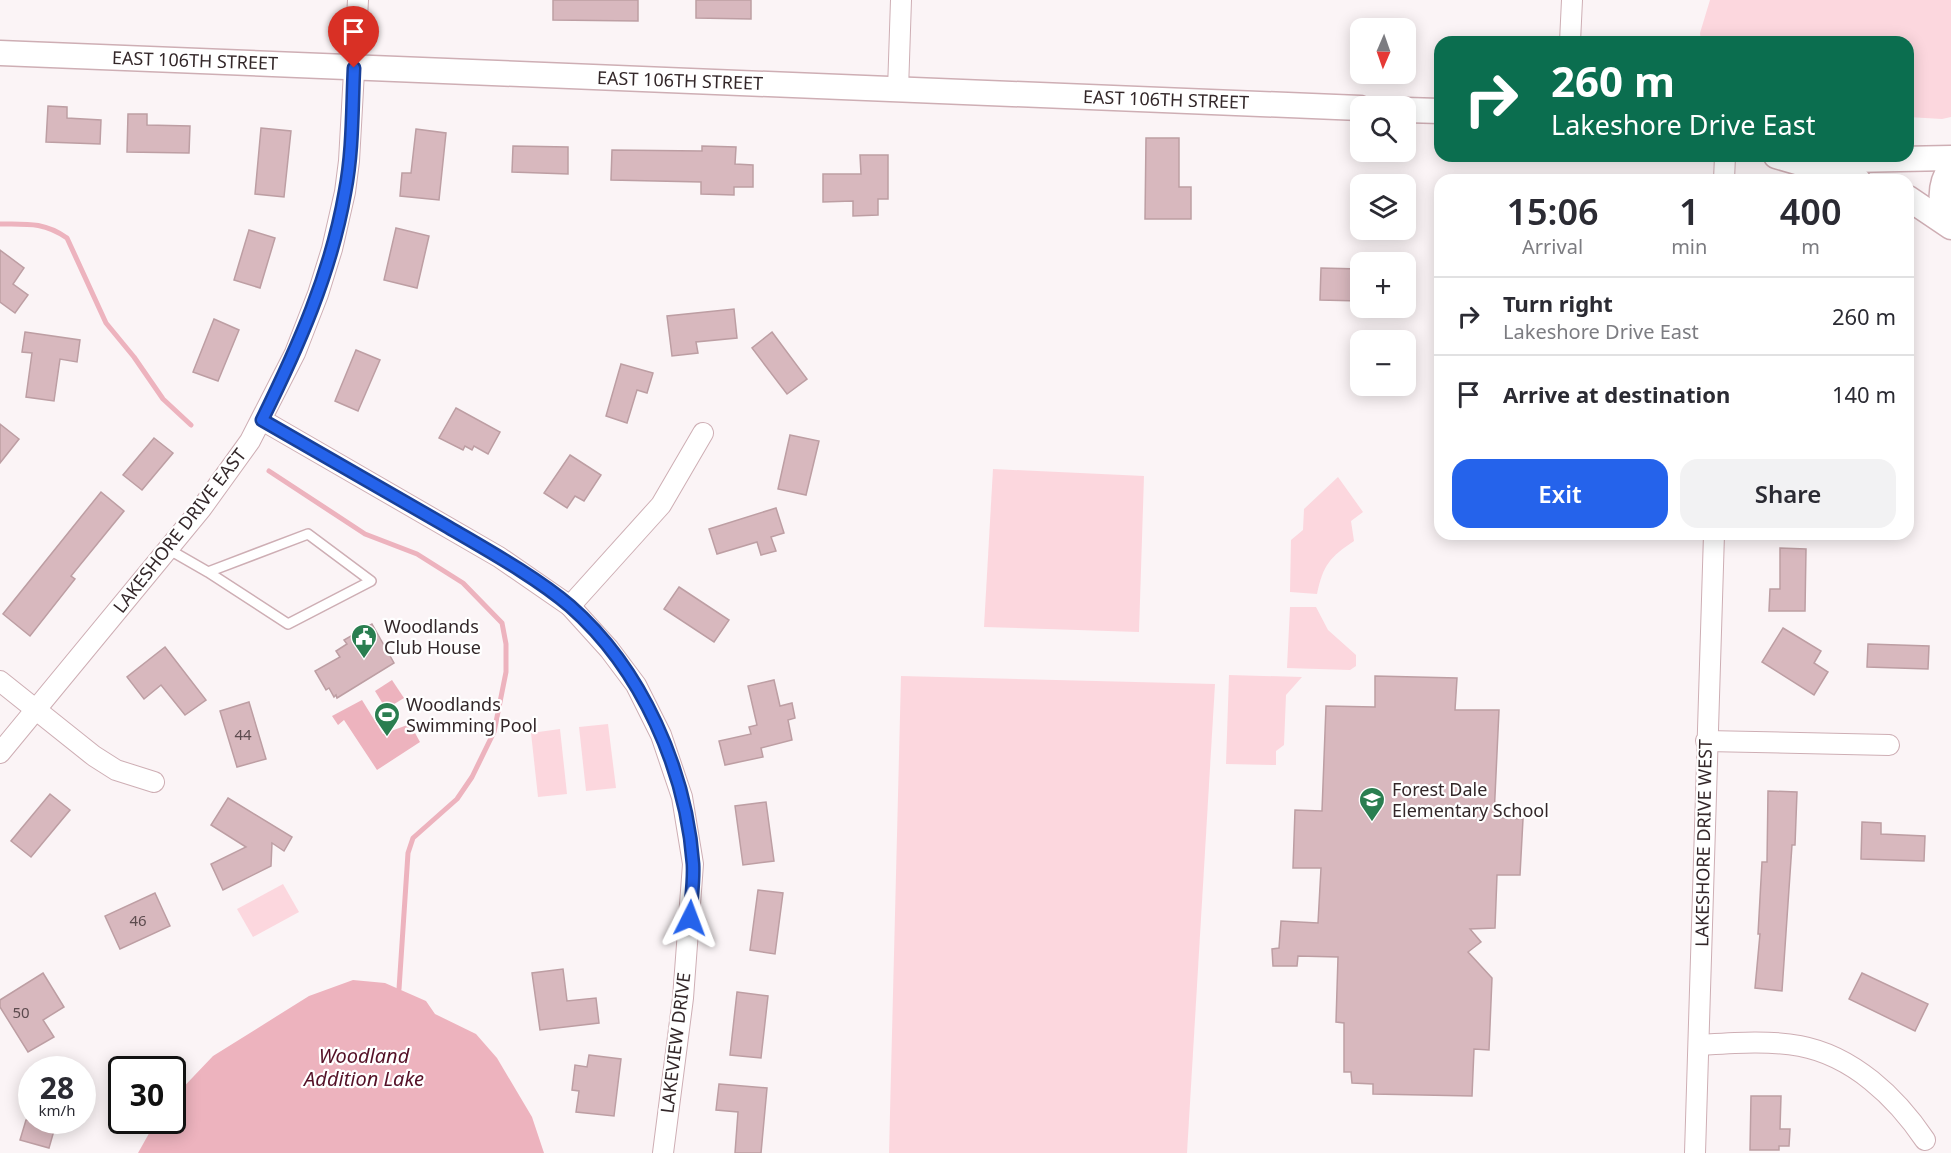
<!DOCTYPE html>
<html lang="en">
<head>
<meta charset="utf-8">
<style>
  :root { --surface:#fff; --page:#f2f2f3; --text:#2b2b33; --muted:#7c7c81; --line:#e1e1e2; --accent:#2563eb }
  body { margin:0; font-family:"Noto Sans",sans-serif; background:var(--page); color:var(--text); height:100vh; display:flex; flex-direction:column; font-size:22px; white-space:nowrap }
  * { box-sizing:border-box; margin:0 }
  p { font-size:20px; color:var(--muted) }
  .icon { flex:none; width:33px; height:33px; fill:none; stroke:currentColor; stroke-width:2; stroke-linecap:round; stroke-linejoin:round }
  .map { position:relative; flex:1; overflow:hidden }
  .drawer { position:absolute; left:1434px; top:174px; width:480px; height:366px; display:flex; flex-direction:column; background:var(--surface); border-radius:18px; box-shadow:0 3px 15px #0003 }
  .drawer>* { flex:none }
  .guide { position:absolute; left:1434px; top:36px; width:480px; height:126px; border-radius:18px; box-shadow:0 3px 15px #0003; background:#0b6e4f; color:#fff; overflow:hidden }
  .needle { width:39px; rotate:182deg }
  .buttons { position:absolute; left:1350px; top:18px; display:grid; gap:12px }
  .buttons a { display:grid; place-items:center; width:66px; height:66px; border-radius:12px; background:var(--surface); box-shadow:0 3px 15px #0003; font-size:30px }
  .speed { position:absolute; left:18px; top:1056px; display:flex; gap:12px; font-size:30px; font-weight:700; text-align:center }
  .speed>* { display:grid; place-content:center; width:78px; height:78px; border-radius:50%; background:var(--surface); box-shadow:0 3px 15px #0003; line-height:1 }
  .speed small { font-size:15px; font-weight:400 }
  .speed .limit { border:3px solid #111; border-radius:9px; background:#fff; color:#111 }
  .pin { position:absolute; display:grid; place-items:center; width:51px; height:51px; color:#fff; margin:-62px -26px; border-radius:50% 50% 50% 0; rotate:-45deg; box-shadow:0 0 6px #0007 }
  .pin .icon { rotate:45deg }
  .me { position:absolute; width:66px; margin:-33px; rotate:3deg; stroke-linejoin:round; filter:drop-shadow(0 0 4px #0008) }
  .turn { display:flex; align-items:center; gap:21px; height:126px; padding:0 18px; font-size:27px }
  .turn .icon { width:78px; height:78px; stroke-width:2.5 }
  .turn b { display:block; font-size:42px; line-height:51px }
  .eta { display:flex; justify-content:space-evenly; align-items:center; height:102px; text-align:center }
  .eta b { font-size:36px; font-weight:600; line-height:42px }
  .cta { display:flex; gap:12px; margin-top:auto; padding:12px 18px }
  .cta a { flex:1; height:69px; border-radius:18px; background:var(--accent); color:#fff; font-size:24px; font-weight:600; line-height:69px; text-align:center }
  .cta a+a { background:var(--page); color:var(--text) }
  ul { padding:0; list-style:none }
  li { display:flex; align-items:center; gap:18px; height:78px; padding:0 18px; border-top:2px solid var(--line) }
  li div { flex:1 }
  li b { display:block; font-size:22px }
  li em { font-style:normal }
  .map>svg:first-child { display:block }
  .green { fill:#fcd7de }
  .water { fill:#edb3be }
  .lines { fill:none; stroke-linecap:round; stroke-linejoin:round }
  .stream { stroke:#edb3be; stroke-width:5 }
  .building { fill:#d8b8be; stroke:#bd9ea3; stroke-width:1.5 }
  .service-casing { stroke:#ceaeb4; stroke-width:12 }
  .minor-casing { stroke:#ceaeb4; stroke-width:22 }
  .tertiary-casing { stroke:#ceaeb4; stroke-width:27 }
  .service { stroke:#fff; stroke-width:9 }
  .minor { stroke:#fff; stroke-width:20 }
  .tertiary { stroke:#fff; stroke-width:24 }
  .route-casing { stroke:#184099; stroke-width:15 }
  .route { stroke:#2563eb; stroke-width:10 }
  .labels { text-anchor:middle; stroke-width:4.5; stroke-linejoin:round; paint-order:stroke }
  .number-label { font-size:15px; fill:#5c4b4e }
  .street-label { font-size:18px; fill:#332729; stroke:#fff }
  .poi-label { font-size:18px; fill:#332729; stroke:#fff; text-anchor:start }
  .water-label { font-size:20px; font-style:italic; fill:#551127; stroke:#fff }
</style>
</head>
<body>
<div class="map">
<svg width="1951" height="1153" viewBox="0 0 1951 1153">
  <rect width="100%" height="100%" fill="#fbf4f6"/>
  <!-- green -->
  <g class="green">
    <polygon points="1710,0 1951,0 1951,117 1942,119 1908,117 1908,42 1701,42 1700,33"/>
    <polygon points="993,469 1144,476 1139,632 984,627"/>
    <path d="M1338,477L1363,512L1351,521L1354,541C1330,557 1323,565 1317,594L1290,592L1291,540L1303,530L1304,509Z"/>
    <polygon points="1290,607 1316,607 1328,630 1356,655 1356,666 1350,670 1287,668"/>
    <polygon points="1229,675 1302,677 1286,695 1284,745 1276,751 1276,765 1226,764"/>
    <polygon points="901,676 1215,684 1187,1153 889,1153"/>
    <polygon points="608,724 616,788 586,791 579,727"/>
    <polygon points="560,729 567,794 538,797 531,733"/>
    <polygon points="283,884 299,912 253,937 237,909"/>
  </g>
  <!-- water -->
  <g class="water">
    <polygon points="392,680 404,698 386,709 375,691"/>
    <polygon points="362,700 383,734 410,724 420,742 377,770 344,720 338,725 332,716"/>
    <polygon points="353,980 385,983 426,1001 435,1014 476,1034 497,1058 532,1117 544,1153 138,1153 156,1121 172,1120 173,1098 213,1056 309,996"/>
  </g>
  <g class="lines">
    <!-- stream -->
    <g class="stream">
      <path d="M0,224C27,224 44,222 67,238L106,323L134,357L163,399L191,425"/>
      <polyline points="269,471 365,534 417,554 463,583 502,623 506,644 506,672 494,732 472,777 457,799 413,838 408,853 399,989"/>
    </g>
  </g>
  <!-- building -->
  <g class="building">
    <polygon points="553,0 638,0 638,21 553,20"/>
    <polygon points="696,0 751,0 751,19 696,18"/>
    <polygon points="48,106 67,107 67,118 101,120 100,144 46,142"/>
    <polygon points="128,114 147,114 147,125 190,126 189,153 127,152"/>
    <polygon points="261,128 291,131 284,197 255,194"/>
    <polygon points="416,129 446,133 439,200 400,196 402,173 411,173"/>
    <polygon points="1146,138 1179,138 1179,187 1191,187 1191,219 1145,219"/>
    <polygon points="513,146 568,147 568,174 512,172"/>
    <polygon points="702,146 736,147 735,164 753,165 753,187 734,187 734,195 701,194 701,182 611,180 612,150 702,151"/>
    <polygon points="860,155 888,155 888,199 878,199 878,215 853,216 853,201 823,202 823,174 861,174"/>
    <polygon points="396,228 429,236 417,288 384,280"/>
    <polygon points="249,230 275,238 260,288 234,280"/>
    <polygon points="0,250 24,268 13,284 28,295 15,313 0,302"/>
    <polygon points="1321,268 1360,269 1360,301 1320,300"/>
    <polygon points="734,309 737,338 696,342 698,353 672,356 667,316"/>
    <polygon points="214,319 239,330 218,381 193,372"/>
    <polygon points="25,332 80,340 77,362 60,359 54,401 26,397 32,353 22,352"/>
    <polygon points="772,332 807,379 787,394 752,348"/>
    <polygon points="356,350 380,360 358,411 335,401"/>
    <polygon points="621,364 653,373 647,393 637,390 627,423 606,416"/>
    <polygon points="456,408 500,432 488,454 474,446 472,450 465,446 463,450 439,438"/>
    <polygon points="0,424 19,439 0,463"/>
    <polygon points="790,435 819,441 806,495 778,489"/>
    <polygon points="154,438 173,453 142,490 123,475"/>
    <polygon points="570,455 601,475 584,501 575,496 567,508 544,493"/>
    <polygon points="101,492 124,511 71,576 75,579 30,636 3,614"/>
    <polygon points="776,508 784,533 771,537 776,551 761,555 757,542 717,554 709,529"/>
    <polygon points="1780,548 1806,549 1805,611 1769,611 1770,589 1780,589"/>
    <polygon points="679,587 729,620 714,642 664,609"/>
    <polygon points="372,624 394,663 337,698 336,695 334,697 329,688 326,690 315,671 340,657 336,651 347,644 344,640"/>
    <polygon points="1783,628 1821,651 1814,663 1828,672 1814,695 1762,662"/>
    <polygon points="1868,644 1929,646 1928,669 1867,667"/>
    <polygon points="165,647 206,700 185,715 161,685 144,699 127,677"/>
    <polygon points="1375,676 1457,678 1455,710 1499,710 1494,817 1523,819 1520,875 1497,875 1495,928 1470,929 1481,942 1468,952 1492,978 1489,1050 1474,1049 1472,1096 1373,1094 1373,1084 1352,1083 1351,1072 1344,1072 1344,1023 1336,1022 1338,957 1298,956 1297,966 1273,966 1272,949 1279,948 1281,921 1318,923 1321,868 1293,868 1295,810 1322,811 1326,706 1375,707"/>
    <polygon points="774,680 780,706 792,703 795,718 788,720 792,740 761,748 763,757 725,765 719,741 751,734 749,727 757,725 748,686"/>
    <polygon points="249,702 266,759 237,767 220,711"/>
    <polygon points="1768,791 1797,792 1795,845 1792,845 1782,991 1755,988 1760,934 1758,934 1762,862 1767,862"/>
    <polygon points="50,794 70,810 31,857 11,841"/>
    <polygon points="228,798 292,837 284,851 272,843 271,866 223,890 211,864 246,847 211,825"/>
    <polygon points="766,802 774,861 743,865 735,806"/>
    <polygon points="1862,822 1881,823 1881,834 1925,836 1924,861 1861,859"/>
    <polygon points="758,890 783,893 775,954 750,950"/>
    <polygon points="155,893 170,926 120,949 105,916"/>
    <polygon points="563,969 567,1001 596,998 599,1023 540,1030 532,973"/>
    <polygon points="43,973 64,1007 43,1020 54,1037 28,1052 0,1007 0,1000"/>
    <polygon points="1862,973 1928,1004 1915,1031 1849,999"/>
    <polygon points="737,992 768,996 761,1058 730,1055"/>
    <polygon points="589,1055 621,1059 614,1116 576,1112 579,1091 572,1090 575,1065 587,1067"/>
    <polygon points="719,1084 767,1088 761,1153 735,1153 738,1112 716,1110"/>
    <polygon points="1751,1096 1781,1096 1780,1129 1790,1129 1789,1146 1779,1146 1779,1150 1750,1150"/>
    <polygon points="26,1120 57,1120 49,1148 20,1140"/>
  </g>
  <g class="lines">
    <defs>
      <polyline id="service" points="168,549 208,572 288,624 371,581 308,534 208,572"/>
      <g id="minor">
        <polyline points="1570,42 1572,0"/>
        <polyline points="898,90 901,0"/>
        <polyline points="1724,180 1725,156"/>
        <polyline points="262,420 499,557 570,606 609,649 636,685 661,735 682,797 693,864 683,998 663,1153"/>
        <polyline points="570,606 661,505 703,433"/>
        <polyline points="0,681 94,756 116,770 154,782"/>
        <polyline points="1706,741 1889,745"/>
        <polyline points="0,753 201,509 250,441 295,353 318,294 332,249 345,192 349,161 358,0"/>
        <path d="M1699,1045C1732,1043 1768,1040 1800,1046C1853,1056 1896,1097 1925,1140"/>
        <polyline points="1695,1153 1714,534"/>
      </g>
      <g id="tertiary">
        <polyline points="0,53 1360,108"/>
        <polyline points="1406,110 1440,111"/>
        <polyline points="1776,156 1858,180"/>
        <polyline points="1798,161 1951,158"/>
        <path d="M1951,167C1939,184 1938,208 1951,225"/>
        <polyline points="1908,198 1951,227"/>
      </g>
    </defs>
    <!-- service casing -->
    <use href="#service" class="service-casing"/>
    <!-- minor casing -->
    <use href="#minor" class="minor-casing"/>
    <!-- tertiary casing -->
    <use href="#tertiary" class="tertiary-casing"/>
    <!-- service -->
    <use href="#service" class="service"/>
    <!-- minor -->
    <use href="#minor" class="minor"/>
    <!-- tertiary -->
    <use href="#tertiary" class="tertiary"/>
  </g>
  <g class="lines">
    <defs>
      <path id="route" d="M354,68C352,109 353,151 345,192C331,273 298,347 262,420C324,456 386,491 448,527C487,550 536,577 570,606C642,669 686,770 693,864C694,881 691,900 690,918"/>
    </defs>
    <!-- route casing -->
    <use href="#route" class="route-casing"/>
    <!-- route -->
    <use href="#route" class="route"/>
  </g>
  <!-- icons -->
  <defs>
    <symbol id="civic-pin" viewBox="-11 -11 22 30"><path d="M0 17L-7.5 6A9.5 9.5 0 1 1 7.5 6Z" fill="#2a7e50" stroke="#fff"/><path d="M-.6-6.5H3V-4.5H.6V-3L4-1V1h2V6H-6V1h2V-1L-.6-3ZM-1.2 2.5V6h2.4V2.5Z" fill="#fff"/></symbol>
    <symbol id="stadium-pin" viewBox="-11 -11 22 30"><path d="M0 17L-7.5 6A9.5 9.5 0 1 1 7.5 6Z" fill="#2a7e50" stroke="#fff"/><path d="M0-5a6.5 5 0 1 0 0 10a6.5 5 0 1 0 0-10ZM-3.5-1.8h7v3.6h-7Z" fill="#fff"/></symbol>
    <symbol id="school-pin" viewBox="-11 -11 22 30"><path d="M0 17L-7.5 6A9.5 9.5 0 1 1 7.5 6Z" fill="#2a7e50" stroke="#fff"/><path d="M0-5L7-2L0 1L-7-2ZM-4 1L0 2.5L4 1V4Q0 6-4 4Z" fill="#fff"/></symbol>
  </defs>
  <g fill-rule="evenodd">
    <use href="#civic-pin" x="349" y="622" width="30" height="40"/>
    <use href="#stadium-pin" x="372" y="700" width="30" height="40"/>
    <use href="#school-pin" x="1357" y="785" width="30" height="40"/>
  </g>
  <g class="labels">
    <!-- number labels -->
    <g class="number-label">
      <text x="243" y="740">44</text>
      <text x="138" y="926">46</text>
      <text x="21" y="1018">50</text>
    </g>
    <!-- street labels -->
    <g class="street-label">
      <text transform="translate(195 61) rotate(2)" y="6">EAST 106TH STREET</text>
      <text transform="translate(680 81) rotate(2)" y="6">EAST 106TH STREET</text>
      <text transform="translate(1166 100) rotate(2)" y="6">EAST 106TH STREET</text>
      <text transform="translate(180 531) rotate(-52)" y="6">LAKESHORE DRIVE EAST</text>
      <text transform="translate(1704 843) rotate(-89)" y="6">LAKESHORE DRIVE WEST</text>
      <text transform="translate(676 1043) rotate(-83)" y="6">LAKEVIEW DRIVE</text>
    </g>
    <!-- poi labels -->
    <g class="poi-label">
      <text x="384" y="633">Woodlands<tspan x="384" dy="21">Club House</tspan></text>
      <text x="406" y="711">Woodlands<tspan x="406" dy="21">Swimming Pool</tspan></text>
      <text x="1392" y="796">Forest Dale<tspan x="1392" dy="21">Elementary School</tspan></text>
    </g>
    <!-- water labels -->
    <g class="water-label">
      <text x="364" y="1063">Woodland<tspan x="364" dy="23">Addition Lake</tspan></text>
    </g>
  </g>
</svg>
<div class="buttons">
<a><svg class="needle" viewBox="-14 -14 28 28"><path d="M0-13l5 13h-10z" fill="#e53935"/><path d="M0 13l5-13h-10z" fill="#7c7c81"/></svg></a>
<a><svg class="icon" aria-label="search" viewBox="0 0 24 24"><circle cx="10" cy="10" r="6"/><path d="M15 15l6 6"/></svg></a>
<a><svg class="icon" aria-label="layers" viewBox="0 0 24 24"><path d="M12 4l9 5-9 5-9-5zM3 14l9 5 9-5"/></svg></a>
<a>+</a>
<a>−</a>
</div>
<div class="speed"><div>28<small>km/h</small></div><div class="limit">30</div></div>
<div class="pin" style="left:354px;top:68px;background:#d93025"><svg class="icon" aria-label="arrive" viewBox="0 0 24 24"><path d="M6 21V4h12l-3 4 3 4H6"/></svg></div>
<svg class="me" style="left:690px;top:918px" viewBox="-20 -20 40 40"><path d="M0-17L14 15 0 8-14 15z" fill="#2563eb" stroke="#fff" stroke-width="4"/></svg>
<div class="guide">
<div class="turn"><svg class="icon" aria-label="right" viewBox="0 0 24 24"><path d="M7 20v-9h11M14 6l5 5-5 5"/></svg><div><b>260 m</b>Lakeshore Drive East</div></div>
</div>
<section class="drawer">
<div class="eta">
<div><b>15:06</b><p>Arrival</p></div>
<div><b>1</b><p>min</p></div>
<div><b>400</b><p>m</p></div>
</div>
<ul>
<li><svg class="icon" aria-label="right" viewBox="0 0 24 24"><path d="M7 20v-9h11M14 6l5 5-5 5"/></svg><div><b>Turn right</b><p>Lakeshore Drive East</p></div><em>260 m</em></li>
<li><svg class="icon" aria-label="arrive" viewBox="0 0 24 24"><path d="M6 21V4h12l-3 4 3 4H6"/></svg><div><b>Arrive at destination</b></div><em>140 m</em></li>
</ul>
<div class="cta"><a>Exit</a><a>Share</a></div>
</section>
</div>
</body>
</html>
